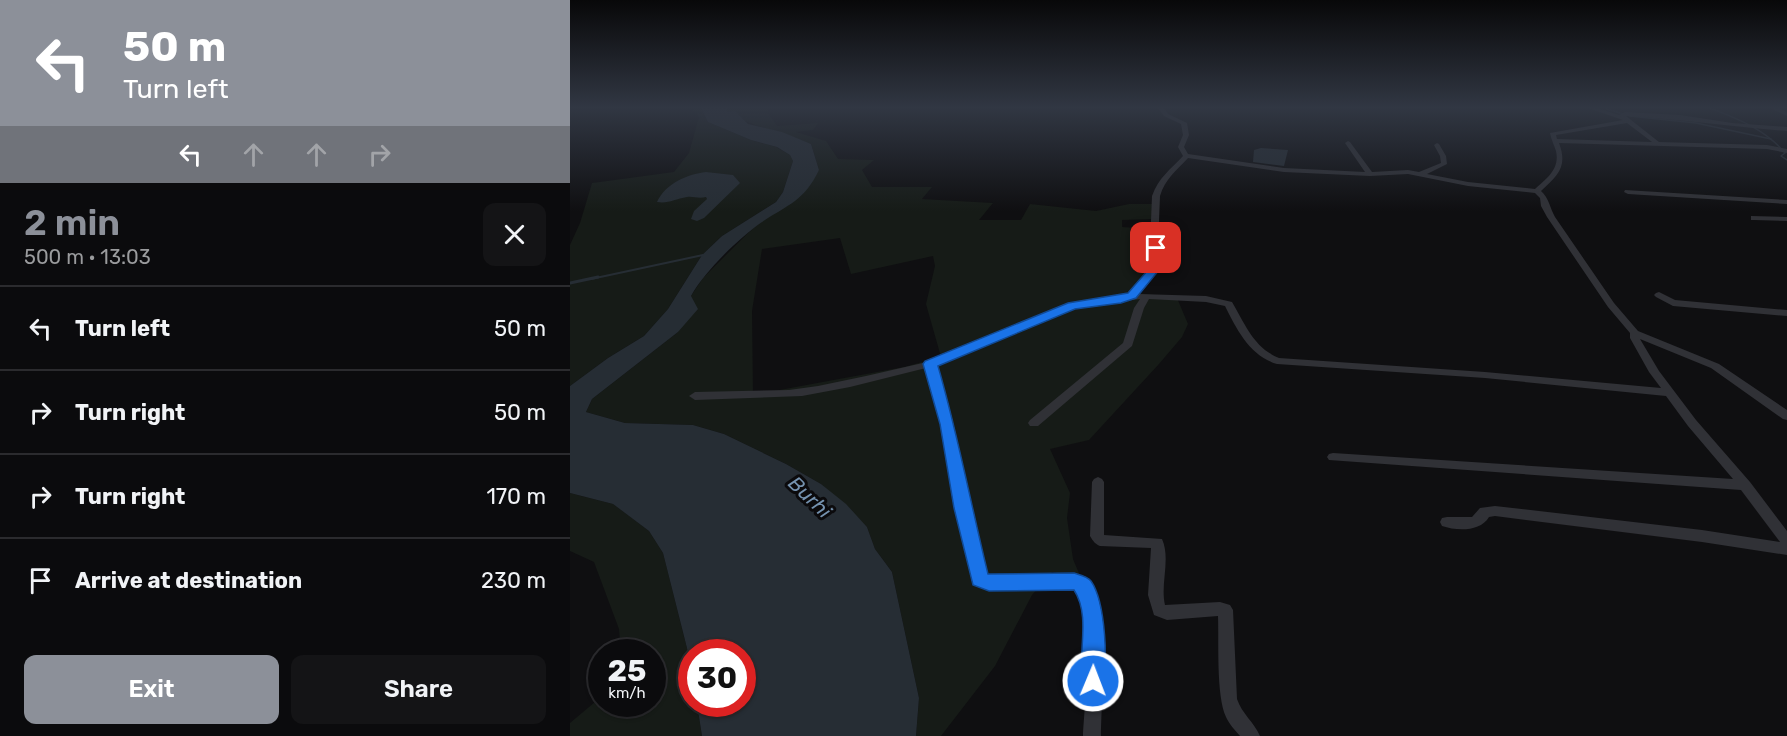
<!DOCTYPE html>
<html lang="en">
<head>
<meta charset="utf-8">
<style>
  :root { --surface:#0b0b0d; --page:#141416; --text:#f1f3f6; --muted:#9a9b9d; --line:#2b2b2e; --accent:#8c9099 }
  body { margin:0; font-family:Rubik,sans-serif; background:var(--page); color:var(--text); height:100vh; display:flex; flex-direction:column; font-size:22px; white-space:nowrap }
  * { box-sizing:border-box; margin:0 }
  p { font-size:20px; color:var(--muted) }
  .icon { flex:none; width:33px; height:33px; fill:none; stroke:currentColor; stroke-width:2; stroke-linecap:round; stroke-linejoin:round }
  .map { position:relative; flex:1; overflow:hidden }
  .panel { display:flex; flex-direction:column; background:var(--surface); width:570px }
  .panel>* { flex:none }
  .hud { background:#8c9099; color:#fff; overflow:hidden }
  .speed { position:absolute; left:18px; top:639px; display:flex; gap:12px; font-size:30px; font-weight:700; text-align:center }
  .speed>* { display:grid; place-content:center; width:78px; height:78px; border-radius:50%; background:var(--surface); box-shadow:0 2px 4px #0004,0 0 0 2px var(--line); line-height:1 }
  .speed small { font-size:15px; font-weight:400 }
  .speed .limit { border:9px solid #d22; background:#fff; color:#111 }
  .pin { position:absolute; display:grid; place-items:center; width:51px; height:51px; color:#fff; margin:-26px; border-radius:12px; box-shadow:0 3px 9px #0006 }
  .me { position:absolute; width:66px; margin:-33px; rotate:1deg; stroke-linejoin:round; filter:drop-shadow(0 0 4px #0008) }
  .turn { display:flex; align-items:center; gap:21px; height:126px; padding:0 24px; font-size:27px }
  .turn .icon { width:78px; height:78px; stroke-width:2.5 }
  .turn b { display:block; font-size:42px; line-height:51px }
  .lanes { display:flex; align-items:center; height:57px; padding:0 24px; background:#0003; justify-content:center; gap:30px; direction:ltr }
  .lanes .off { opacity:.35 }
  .round { display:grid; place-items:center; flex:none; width:63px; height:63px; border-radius:12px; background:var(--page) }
  .head { display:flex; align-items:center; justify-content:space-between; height:102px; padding:0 24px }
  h1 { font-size:36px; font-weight:600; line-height:45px; color:var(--accent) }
  .action { display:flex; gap:12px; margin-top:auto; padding:12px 24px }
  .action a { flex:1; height:69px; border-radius:12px; background:var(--accent); color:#fff; font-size:24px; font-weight:600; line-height:69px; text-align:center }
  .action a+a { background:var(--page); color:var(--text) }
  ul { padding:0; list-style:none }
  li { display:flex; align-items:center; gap:18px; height:84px; padding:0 24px; border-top:2px solid var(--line) }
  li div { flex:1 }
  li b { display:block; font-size:22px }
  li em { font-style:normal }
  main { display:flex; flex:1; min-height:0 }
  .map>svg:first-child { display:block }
  .green { fill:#161b17; fill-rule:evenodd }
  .water { fill:#262d34 }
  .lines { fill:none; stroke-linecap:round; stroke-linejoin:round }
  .stream-far2 { stroke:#262d34; stroke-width:1.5 }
  .stream-far1 { stroke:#262d34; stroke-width:2 }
  .stream { stroke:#262d34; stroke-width:3 }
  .minor { fill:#303136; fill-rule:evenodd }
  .route { fill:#1a73e8; stroke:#114b97; stroke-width:1.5 }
  .labels { text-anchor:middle; stroke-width:6; stroke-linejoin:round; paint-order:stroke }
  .near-water-label { font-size:20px; font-style:italic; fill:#7592af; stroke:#0b0a0c }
</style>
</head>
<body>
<main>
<section class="panel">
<div class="hud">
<div class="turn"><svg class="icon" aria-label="left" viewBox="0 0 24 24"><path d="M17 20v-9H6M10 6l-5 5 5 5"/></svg><div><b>50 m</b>Turn left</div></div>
<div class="lanes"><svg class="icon" aria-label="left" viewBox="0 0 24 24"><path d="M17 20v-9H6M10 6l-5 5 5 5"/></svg><svg class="icon off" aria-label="ahead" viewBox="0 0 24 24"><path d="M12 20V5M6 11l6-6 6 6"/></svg><svg class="icon off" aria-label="ahead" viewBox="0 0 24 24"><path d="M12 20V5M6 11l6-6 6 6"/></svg><svg class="icon off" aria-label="right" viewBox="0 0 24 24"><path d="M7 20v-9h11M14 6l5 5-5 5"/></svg></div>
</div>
<div class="head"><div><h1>2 min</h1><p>500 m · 13:03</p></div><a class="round"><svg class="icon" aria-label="close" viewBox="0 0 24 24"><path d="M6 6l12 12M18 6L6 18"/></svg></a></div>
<ul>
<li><svg class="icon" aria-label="left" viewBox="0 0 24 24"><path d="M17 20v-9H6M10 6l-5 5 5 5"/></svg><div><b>Turn left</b></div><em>50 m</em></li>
<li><svg class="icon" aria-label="right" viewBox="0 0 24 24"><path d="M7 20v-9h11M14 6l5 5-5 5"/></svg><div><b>Turn right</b></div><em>50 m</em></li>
<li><svg class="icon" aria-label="right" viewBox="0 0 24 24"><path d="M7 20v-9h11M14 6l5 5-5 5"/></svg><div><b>Turn right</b></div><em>170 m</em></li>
<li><svg class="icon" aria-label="arrive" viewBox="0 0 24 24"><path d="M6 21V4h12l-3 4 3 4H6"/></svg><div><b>Arrive at destination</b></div><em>230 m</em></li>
</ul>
<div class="action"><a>Exit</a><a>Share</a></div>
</section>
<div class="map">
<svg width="1217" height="736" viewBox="0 0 1217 736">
  <rect width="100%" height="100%" fill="#0f0f11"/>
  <!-- green -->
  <g class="green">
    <polygon points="121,108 131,108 138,122 181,140 206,147 220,155 223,161 213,192 206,202 152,236 132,255 98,309 74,336 38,358 0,386 0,245 10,223 22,183 104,172 119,153 129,117"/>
    <path d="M157,108H198V113L207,126L248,123L243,130L226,132L256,141L268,159L304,160L292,170L302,187H362L352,199L423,203L409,220H451L460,204L526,211L559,204H585L584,219L552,220V227L567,228L569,237L584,236V264L559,292L607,298L618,324L612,337L589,364L519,440L480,449L500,493L497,518L503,559L511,578L482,572L462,595L425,666L371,736H346L349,698L322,572L305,549L297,527L251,484L216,464L154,434L123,425L55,423L16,412L22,399L108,332L121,296L133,278L178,233L249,170L241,144C212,133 184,127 157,112ZM270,238L281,274L363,256L365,266L356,304L371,357L334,367L183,395L182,311L192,249Z"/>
    <polygon points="0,493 43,504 79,531 93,553 121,664 122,704 127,704 132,736 0,736 0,723 31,697 32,704 82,704 82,652 51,652 49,629 24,562 0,551"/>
  </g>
  <!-- water -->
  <g class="water">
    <path d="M131,108H157V112L165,111L178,124L212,132L241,144L249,170C234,201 219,204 192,222C168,239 135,271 121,296L128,309L108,332L22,399L16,412L55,423L123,425L154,434L216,464L251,484L276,504L297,527L305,549L322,572L349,698L346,736H132L127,704H172V652H122L121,664L93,553L79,531L43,504L0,493V386L38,358L74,336L98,309L132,255L152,236L206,202L213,192L223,161L220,155L207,147L181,140L138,122Z"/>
    <polygon points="691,148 718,150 714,166 683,162 684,150"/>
    <path d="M136,172L163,175L170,183L134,218L127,221L121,219L124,211L137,199L136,197C128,199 123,196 117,197C105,199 98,204 87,202C95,184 117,174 136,172Z"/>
  </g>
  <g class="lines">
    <!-- stream-far2 -->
    <g class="stream-far2">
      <polyline points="1033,108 1060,116 1126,123 1201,139"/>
      <path d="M1140,108C1168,119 1195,129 1215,153L1211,156L1217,160"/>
    </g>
    <!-- stream-far1 -->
    <polyline class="stream-far1" points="21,279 133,255"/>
    <!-- stream -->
    <polyline class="stream" points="0,283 28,277"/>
    <!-- minor -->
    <g class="minor">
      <path d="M588,108H594L598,114L617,123L619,135L614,147L618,154L714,168L795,172L775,143L778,141L780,142L802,172L838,170L849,172L871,163L870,156L864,145L867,143L869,144L876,156L877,164L857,174L898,182L965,189C977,178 990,169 986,151C984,145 981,139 980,133L1053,120L1018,108H1027L1049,115L1055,112L1110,115L1162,123L1217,127V131C1163,127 1110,119 1056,116L1089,142L1197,145L1217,149V153L1197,149L989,143C998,167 988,175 971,191C979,198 980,208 985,217L1044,303L1068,331L1149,364L1217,410V420L1213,419L1141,368L1070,339L1089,371L1126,420L1180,482L1217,531V555L1132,542L925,516L919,517C910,532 887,531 872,526L870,522L872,518L877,517H902L910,508L925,506L1132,530L1210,542L1171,490L759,460L757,457L759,454L763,453L1163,479L1118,426L1096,396L915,378L707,364C680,356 667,330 655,306L636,302L579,299L574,308L562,346L468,426H460L458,423L460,420L553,343L564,308L570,299L505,308L366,365L383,424L400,508L416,576L504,575C508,576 513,577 517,580C540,599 531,706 531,736H513C514,709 526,602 503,587L419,589L405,584L386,508L371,424L356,368L280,387L232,396L125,400L119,396L125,392L219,390L248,386L296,376L357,362L500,303L559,294L579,270L582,196C588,178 601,169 613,156L608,147L613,135L611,124L594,116ZM1057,123L1082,142L987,139L986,135ZM618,158L714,172L800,176L838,174L898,186L965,193L970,198L971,206L977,217L1038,307L1060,333V338L1079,372L1091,388L915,372L709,358C684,348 675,324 662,302L636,296L569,294L587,270L590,196C595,179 606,171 618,158Z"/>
      <polygon points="1200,108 1208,108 1217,112 1217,116"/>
      <polygon points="1055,190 1217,200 1217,204 1058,194 1054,192"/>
      <polygon points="1181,216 1217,217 1217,221 1184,220 1181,220"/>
      <polygon points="1089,292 1105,300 1217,310 1217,316 1103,306 1086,297 1084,295 1086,293"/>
      <path d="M528,477L532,479L534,482V535L592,539C601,559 590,584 595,605L650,602L660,605L663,610L667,699C672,714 684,722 690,736H670C665,730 659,724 656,717C646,695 649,642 648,616L597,620L584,615L578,595L581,548L530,546C525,544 523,541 520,536L522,482L524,479Z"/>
    </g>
  </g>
  <!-- sky -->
  <linearGradient id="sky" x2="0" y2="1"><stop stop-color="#080809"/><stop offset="0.51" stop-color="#313743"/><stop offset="1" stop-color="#313743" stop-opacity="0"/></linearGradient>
  <rect width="1217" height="211" fill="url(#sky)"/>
  <!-- route -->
  <path class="route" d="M586,245L591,248L589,270L566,298L551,303L505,309L368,366C388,435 401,505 418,574L504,573C510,575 517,576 521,581C535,601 540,667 530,689L523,692L515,689C504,662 523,619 504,590L419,591L403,585L384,508L370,424L353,364L355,361L498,303L558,293L578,270L580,248Z"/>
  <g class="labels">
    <!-- near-water labels -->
    <g class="near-water-label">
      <text transform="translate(240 497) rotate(44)" y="7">Burhi</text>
    </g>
  </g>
</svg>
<div class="speed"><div>25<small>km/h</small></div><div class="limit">30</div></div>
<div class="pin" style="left:586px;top:248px;background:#d93025"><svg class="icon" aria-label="arrive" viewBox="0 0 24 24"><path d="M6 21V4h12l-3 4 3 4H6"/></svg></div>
<svg class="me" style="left:523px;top:681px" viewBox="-20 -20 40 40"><circle r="17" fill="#1a73e8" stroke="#fff" stroke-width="3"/><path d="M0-11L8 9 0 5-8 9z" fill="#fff"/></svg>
</div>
</main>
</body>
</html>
